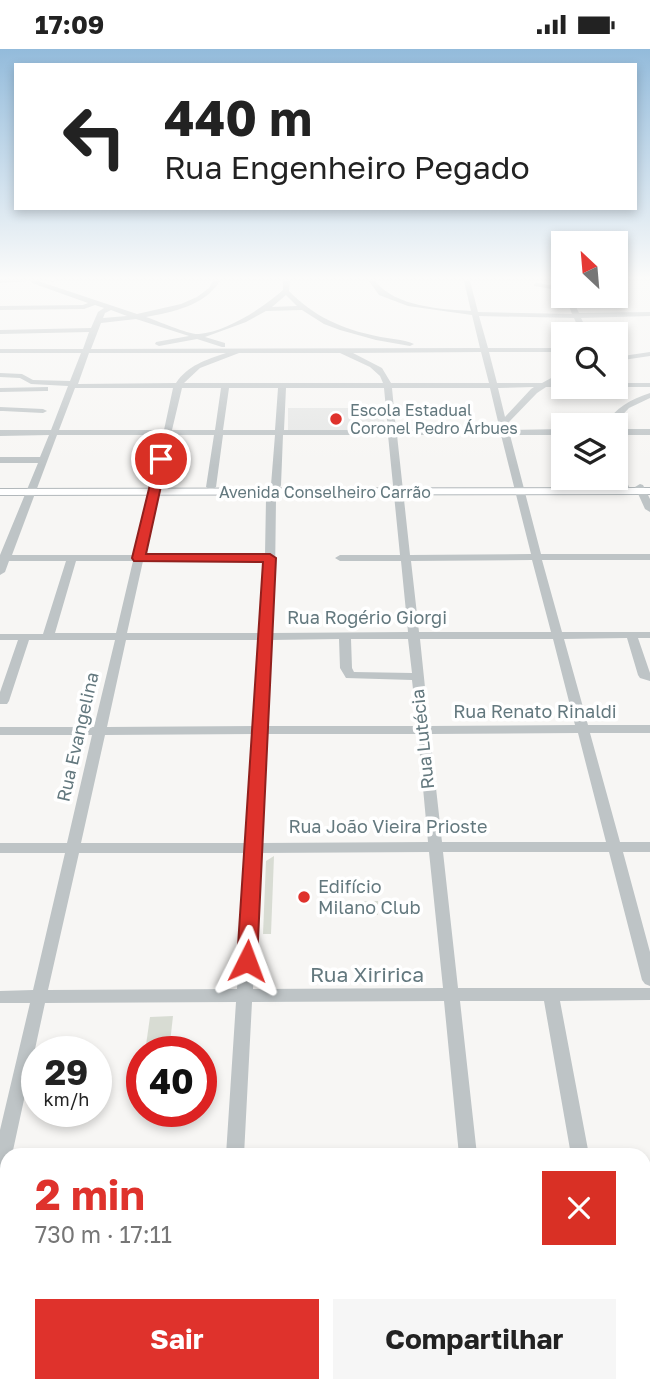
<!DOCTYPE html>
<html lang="pt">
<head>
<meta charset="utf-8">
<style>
  :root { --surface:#fff; --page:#f6f6f6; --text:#222; --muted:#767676; --accent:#df322c }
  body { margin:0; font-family:"Golos Text",sans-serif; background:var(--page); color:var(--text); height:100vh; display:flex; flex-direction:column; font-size:26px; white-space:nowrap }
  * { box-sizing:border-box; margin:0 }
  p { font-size:23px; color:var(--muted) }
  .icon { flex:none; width:38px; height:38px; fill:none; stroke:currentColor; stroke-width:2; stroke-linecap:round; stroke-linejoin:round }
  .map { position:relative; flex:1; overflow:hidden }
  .details { position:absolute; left:0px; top:1099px; width:651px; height:245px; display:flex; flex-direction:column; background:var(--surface); border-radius:21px 21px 0 0; box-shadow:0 4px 10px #0003 }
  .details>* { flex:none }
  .hud { position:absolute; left:14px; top:14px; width:623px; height:147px; border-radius:0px; box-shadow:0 4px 10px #0003; background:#fff; color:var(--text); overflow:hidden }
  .needle { width:46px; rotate:334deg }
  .controls { position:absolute; left:551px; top:182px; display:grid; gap:14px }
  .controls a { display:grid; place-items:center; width:77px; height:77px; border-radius:0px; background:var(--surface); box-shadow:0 4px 10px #0003; font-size:35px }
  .speed { position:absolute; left:21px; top:987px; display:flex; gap:14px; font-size:35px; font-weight:700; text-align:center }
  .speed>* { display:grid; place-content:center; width:91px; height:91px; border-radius:50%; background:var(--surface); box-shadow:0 4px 10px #0003; line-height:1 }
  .speed small { font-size:18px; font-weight:400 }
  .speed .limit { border:10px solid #d22; background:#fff; color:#111 }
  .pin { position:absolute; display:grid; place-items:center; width:60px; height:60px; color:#fff; margin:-30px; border:4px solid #fff; border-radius:50%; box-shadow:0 2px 7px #0007 }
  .me { position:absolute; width:77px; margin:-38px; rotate:3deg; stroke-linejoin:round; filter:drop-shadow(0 0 5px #0008) }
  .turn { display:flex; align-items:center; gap:24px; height:147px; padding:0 35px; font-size:32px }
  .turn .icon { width:91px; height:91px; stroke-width:2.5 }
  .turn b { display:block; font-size:49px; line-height:60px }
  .round { display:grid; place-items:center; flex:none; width:74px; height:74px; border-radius:0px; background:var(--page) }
  .overview { display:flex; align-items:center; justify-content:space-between; height:119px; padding:0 35px }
  h1 { font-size:42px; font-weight:700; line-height:52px; color:var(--accent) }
  .cta { display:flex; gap:14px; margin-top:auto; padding:14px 35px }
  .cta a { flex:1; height:80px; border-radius:0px; background:var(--accent); color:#fff; font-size:28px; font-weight:700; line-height:80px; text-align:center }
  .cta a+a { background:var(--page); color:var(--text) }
  .status { display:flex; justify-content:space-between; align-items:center; height:49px; padding:0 35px; background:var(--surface); direction:ltr }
  .status svg { height:19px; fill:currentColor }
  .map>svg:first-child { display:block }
  .built { fill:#e5e6e5 }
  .green { fill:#d8dcd3 }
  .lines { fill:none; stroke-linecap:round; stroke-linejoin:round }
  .major-casing { stroke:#b2b8bb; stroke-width:2 }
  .minor { fill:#bec4c6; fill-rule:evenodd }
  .major { fill:#fff; fill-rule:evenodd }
  .route { fill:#df322c; stroke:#91201d; stroke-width:2 }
  .poi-dot { fill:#df322c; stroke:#fff; stroke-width:2.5 }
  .labels { text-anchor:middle; stroke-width:7; stroke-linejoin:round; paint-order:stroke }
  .far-poi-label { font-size:16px; fill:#63787e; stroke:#fff; text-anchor:start }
  .far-street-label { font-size:16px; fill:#63787e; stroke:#fff }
  .street-label { font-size:18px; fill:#63787e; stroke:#fff }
  .poi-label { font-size:18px; fill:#63787e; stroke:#fff; text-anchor:start }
  .near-street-label { font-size:21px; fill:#63787e; stroke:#fff }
</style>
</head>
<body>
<div class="status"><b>17:09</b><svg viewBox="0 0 49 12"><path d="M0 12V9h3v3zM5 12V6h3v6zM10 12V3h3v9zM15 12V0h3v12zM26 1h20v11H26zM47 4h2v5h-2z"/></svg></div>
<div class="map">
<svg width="650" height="1344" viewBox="0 0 650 1344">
  <rect width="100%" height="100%" fill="#f7f6f4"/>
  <!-- built -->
  <polygon class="built" points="288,359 383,359 385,381 288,382"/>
  <!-- green -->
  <g class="green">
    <polygon points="274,807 271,885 263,885 266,812"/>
    <polygon points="378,852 378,866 345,866 345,853"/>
    <polygon points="173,967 169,1003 145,1003 150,968"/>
  </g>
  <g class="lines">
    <defs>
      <g id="major">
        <polygon points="44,228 56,228 57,230 53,232"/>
        <polygon points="650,439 650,445 0,446 0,440"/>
      </g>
    </defs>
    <!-- major casing -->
    <use href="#major" class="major-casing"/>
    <!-- minor -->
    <g class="minor">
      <path d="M16,228H564V232H470L478,263L572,265L565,247H571L579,264L650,263V267L581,269L589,285H581L574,269L479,267L488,299H564V303H489L497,334H542L564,322V328L554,334H564V338H567H546L537,344L507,375L509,381L564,380V386H510L541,505H650V511H542L562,583H650V589H638L650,624V632L640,629L638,626L627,589L564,590L588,676H650V684H590L620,793H650V803H623L650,903V937L645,935L642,931L609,803H443L458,939H650V951L560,952L589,1106H571L544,952H460L477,1106H459L444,952L252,953L244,1106H226L236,953L45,954L12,1106H7L6,1125L0,1127V1081L30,954H0V942L33,941L65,804H0V794H67L92,686H0V678H94L115,591H29L9,652L7,655H0V643L18,591H0V585H43L66,512H9L5,523L0,526V506L38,414H0V408H40L49,386L0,387V381H51L68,337L31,335L20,329L0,328V324L22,325L33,331L70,332L81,304H0V300H83L89,283L0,285V281L91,279L98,263L104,259L95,256L84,260L0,261V257L83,256L88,254L32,234L31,232L0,234V230ZM38,232H213L209,239L197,248L181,255L137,265ZM220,232H283V241C263,259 226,283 199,285C189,286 158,272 146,268C173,263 204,257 220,232ZM290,232H369L379,246L408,257L472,266L480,299L91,300L101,274L136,270L189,287L156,293L155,295L159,297L197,290L222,298H225V294L205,288L246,273L266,262L302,261L324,275L340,281L376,291L410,297L414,295C403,290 388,290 376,287C342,280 313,267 289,242ZM375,232H464L471,262C440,260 396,258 375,232ZM286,246L297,257L272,258ZM111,261L127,267L103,269L105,264ZM481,303L489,334H391L382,319L353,304ZM89,304H226C206,311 188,316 176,334L78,335ZM239,304H340L370,318L380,327L383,334H184L200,319ZM534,338L531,340L505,368L498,339ZM75,339H173L164,381H59ZM182,339H221L215,381H172ZM229,339H278L275,381H223ZM286,339H384L388,381H284ZM392,339H490L500,381H396ZM57,386H162L134,506H12ZM171,386H214L206,438L211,441L216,438L223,386H275L271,436L266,450L265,506H145ZM283,386H388L400,506H340L335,509L340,512H401L408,583L272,584L275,529L276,450L281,436ZM397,386H501L531,505L410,506ZM532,511L551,583H419L411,512ZM76,512H133L116,584H55ZM143,512H265L261,584H127ZM339,590L340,619L346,629L412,631L417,677H267L272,591ZM351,590H408L412,624L354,623L352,619ZM420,590H553L575,676L429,677ZM126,591H261L255,677L107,678ZM578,684L606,793H442L430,685ZM254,685L247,794H81L105,686ZM267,685H418L428,793L261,794ZM429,803L443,939L253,940L260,804ZM79,804H246L237,940L48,941Z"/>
      <rect x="616" y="228" width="34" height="4"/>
      <polygon points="536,234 564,238 564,242 534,237 534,235"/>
      <polygon points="650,303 650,307 616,312 616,308"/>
      <polygon points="616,334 650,334 650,338 613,338 616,338"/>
      <polygon points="48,338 48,342 45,342 0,343 0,339"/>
      <path d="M650,344V349L629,359L613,376H605C615,359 631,350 650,344Z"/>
      <polygon points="0,358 43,360 47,362 43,364 3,362 0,362"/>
      <rect x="616" y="380" width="34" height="6"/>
      <path d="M616,416L621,419L629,438L627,440L624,441C614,437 616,425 616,416Z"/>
      <polygon points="640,435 643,436 650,450 650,463 645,460 635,438"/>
      <rect x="644" y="1129" width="6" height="18"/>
      <rect x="0" y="1135" width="7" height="18"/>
      <polygon points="80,1337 100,1337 99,1344 79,1344"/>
      <rect x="215" y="1337" width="20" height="7"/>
      <polygon points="431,1337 468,1337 465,1344 428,1344"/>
      <polygon points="544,1337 569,1337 572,1344 547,1344"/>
    </g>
    <!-- major -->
    <use href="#major" class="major"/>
  </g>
  <!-- sky -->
  <linearGradient id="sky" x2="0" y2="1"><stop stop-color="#93bbdb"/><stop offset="0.55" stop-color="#fbfbfa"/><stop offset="1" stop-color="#fbfbfa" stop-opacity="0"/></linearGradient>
  <rect width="650" height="417" fill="url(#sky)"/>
  <!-- route -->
  <polygon class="route" points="157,407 167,410 146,505 270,505 276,509 257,912 254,918 247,920 240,918 237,912 263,513 134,512 132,509"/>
  <!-- markers -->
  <g class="poi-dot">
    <circle cx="336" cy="370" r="7"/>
    <circle cx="304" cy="848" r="7"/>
  </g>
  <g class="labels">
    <!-- far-poi labels -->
    <g class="far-poi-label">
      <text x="350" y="367">Escola Estadual<tspan x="350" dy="18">Coronel Pedro Árbues</tspan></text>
    </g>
    <!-- far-street labels -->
    <g class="far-street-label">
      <text x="325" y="449">Avenida Conselheiro Carrão</text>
    </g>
    <!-- street labels -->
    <g class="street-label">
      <text x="367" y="575">Rua Rogério Giorgi</text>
      <text x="535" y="669">Rua Renato Rinaldi</text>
      <text transform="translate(78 688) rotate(-77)" y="6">Rua Evangelina</text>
      <text transform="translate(423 690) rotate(-96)" y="6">Rua Lutécia</text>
      <text x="388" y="784">Rua João Vieira Prioste</text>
    </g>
    <!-- poi labels -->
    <g class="poi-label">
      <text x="318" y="844">Edifício<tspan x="318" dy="21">Milano Club</tspan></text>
    </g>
    <!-- near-street labels -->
    <g class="near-street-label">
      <text x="367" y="933">Rua Xiririca</text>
    </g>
  </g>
</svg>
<div class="controls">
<a><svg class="needle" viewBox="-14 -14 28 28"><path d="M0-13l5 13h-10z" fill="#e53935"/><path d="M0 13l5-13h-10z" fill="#767676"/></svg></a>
<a><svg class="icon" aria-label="search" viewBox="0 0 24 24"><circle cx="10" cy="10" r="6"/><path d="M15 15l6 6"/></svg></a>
<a><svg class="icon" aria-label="layers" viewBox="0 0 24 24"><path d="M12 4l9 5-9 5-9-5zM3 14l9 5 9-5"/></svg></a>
</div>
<div class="speed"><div>29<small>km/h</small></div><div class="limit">40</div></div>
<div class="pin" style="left:161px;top:410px;background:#d93025"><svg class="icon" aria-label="arrive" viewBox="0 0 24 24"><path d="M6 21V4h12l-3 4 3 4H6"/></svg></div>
<svg class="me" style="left:247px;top:912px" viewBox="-20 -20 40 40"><path d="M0-17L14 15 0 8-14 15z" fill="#df322c" stroke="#fff" stroke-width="4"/></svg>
<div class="hud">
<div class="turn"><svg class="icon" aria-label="left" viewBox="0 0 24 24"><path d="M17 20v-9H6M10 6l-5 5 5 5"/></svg><div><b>440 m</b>Rua Engenheiro Pegado</div></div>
</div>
<section class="details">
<div class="overview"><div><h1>2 min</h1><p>730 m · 17:11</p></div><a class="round" style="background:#d93025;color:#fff"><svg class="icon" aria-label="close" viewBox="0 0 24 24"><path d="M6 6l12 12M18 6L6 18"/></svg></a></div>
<div class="cta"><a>Sair</a><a>Compartilhar</a></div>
</section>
</div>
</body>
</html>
